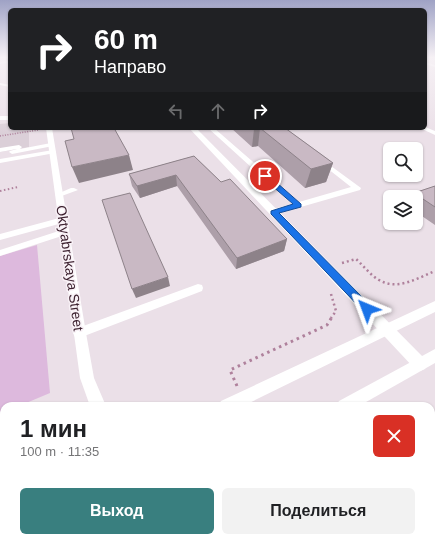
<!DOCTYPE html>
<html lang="ru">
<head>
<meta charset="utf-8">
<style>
  :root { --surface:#fff; --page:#f2f2f2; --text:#202124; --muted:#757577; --accent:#397f7f }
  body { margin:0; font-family:Helvetica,sans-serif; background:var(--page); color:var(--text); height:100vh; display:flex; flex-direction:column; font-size:15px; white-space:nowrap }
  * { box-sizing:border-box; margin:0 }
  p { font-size:13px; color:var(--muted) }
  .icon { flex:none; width:22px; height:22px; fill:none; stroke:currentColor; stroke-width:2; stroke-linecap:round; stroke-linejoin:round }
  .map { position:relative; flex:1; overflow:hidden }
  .drawer { position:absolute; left:0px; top:402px; width:435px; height:140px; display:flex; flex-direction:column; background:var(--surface); border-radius:12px 12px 0 0; box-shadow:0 1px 3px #0004 }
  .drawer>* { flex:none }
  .hud { position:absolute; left:8px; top:8px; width:419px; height:122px; border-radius:6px; box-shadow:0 1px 3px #0004; background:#202124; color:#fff; overflow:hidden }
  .buttons { position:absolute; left:383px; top:142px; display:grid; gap:8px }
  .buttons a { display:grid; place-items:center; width:40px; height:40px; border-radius:6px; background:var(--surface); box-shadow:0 1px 3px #0004; font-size:20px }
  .pin { position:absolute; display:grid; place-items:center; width:34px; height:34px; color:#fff; margin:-17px; border:2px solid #fff; border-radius:50%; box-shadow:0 1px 4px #0007 }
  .me { position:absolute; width:44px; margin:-22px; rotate:316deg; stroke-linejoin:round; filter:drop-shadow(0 0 3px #0008) }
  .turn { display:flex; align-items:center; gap:14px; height:84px; padding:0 20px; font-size:18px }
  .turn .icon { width:52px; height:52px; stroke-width:2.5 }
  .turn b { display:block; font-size:28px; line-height:34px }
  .lanes { display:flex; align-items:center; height:38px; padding:0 20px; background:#0003; justify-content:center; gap:20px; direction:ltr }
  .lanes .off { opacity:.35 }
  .round { display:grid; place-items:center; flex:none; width:42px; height:42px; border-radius:6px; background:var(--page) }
  .overview { display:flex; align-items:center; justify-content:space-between; height:68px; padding:0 20px }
  h1 { font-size:24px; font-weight:600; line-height:30px }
  .action { display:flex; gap:8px; margin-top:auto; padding:8px 20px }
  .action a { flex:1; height:46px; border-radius:6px; background:var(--accent); color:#fff; font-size:16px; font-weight:600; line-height:46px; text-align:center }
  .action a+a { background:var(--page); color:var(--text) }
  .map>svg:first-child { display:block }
  .built { fill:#dbcfd8 }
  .green { fill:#ddb9dd }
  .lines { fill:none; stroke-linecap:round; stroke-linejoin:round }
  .primary-casing { stroke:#c4bcc1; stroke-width:2 }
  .path-far4 { stroke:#af819c; stroke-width:1.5; stroke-dasharray:1 1.5; stroke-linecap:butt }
  .path-far3 { stroke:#af819c; stroke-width:2; stroke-dasharray:1.5 2.5; stroke-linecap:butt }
  .path-far2 { stroke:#af819c; stroke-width:2.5; stroke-dasharray:2 3; stroke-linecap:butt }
  .path-far1 { stroke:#af819c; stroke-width:3; stroke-dasharray:2.5 4; stroke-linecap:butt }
  .path { stroke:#af819c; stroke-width:4; stroke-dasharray:3 5; stroke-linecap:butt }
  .service { fill:#fff; fill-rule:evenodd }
  .minor { fill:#fff; fill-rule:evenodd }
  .tertiary { fill:#fff; fill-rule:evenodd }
  .primary { fill:#a16584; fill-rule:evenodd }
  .wall { fill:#ad9fa9 }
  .shaded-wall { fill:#8d8289 }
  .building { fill:#c9b9c4; stroke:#8d8289 }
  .route { fill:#1a73e8; stroke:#114b97 }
  .labels { text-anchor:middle; stroke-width:3; stroke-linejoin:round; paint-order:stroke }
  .street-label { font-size:14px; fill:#3c212f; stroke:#f8f1f6 }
</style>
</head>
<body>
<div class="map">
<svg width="435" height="542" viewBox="0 0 435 542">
  <rect width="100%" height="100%" fill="#ebe0e8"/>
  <!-- built -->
  <polygon class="built" points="10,123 10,128 29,128 29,147 0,152 0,124"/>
  <!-- green -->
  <polygon class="green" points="37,245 50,393 19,406 4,406 4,412 0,414 0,256"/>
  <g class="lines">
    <defs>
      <g id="primary">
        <polygon points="34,538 54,538 55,542 35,542"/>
        <polygon points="165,538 185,538 183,542 163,542"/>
      </g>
    </defs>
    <!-- primary casing -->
    <use href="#primary" class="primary-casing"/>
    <!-- path-far4 -->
    <polyline class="path-far4" points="0,136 38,130"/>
    <!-- path-far3 -->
    <polyline class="path-far3" points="0,191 18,187"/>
    <!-- path-far2 -->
    <g class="path-far2">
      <path d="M342,263L356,259C364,266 370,275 379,280C397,291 418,278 435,271"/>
      <polyline points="331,294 336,311 331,318"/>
    </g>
    <!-- path-far1 -->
    <polyline class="path-far1" points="237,386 230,370 327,325 332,317"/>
    <!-- path -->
    <polyline class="path" points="431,434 435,431"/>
    <!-- service -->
    <g class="service">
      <polygon points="10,60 10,62 0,64 0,62"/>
      <rect x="0" y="116" width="10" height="4"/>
      <polygon points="208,128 214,128 299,202 351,187 318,161 318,159 320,158 361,188 360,190 273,215 270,214 269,212 270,210 292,204"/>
      <polygon points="51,143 54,145 53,146 12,154 9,152 10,151 17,149 0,152 0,148 19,145 22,147 20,149"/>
      <polygon points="53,150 56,152 55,153 0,163 0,159"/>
      <polygon points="71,188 74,188 78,190 59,197 55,195"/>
      <polygon points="63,217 67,220 66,222 0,240 0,234"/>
      <polygon points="65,229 69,232 68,234 0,256 0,250"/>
      <polygon points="198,284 202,285 203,288 202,291 79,338 75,337 73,333 75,329"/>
      <rect x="0" y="450" width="4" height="16"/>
    </g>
    <!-- minor -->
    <g class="minor">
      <polygon points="0,83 10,85 10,87 0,85"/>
      <polygon points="425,127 435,131 435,135 420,128 425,128"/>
      <polygon points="46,128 52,128 86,333 94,378 106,406 90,406 80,378"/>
      <polygon points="189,128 196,128 425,359 427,364 425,369 420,371 415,369"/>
      <polygon points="4,491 4,510 0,511 0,492"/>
    </g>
    <!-- tertiary -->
    <g class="tertiary">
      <polygon points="425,62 435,65 435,67 425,64"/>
      <polygon points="435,301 435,312 243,406 218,406 221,401"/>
      <polygon points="435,349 435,363 359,406 336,406 339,401"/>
    </g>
    <!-- primary -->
    <use href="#primary" class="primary"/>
  </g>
  <!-- wall -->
  <g class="wall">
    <polygon points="231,128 285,128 333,163 326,182 305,188 258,146 252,147"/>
    <polygon points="194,156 221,182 287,239 284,251 236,269 177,186 140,198 132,186 129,174"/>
    <polygon points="435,186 435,225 416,212 416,197 411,197 414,193"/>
  </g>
  <!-- shaded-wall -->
  <g class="shaded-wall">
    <polygon points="6,58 10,58 10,66"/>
    <polygon points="260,128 258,146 252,147 254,129"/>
    <polygon points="129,155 133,170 79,183 72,167"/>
    <polygon points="333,163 326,182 305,188 311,169"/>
    <polygon points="176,175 177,186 140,198 137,186"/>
    <polygon points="287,239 284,251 236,269 237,258"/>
    <polygon points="168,277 170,286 136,298 132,289"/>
  </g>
  <!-- building -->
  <g class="building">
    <polygon points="71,128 114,128 129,155 72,167 65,141 74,139"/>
    <polygon points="260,128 285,128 333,163 311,169"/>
    <polygon points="194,156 221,182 230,179 287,239 237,258 176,175 137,186 129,174"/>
    <polygon points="435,186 435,207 414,193"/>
    <polygon points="130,193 168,277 132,289 102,200"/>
  </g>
  <!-- sky -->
  <linearGradient id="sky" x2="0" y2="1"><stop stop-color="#9fa2c5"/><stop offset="0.43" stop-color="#f6f1f5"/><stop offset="1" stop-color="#f6f1f5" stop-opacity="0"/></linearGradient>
  <rect width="435" height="134" fill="url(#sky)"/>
  <!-- route -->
  <polygon class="route" points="263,175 268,175 301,204 301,207 279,213 371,306 372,309 371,312 367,314 364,312 271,214 271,211 293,204 263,178"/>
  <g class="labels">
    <!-- street labels -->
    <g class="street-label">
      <text transform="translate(70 268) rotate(82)" y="5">Oktyabrskaya Street</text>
    </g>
  </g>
</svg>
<div class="buttons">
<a><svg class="icon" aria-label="search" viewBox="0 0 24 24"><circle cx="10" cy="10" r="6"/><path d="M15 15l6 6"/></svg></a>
<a><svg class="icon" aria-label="layers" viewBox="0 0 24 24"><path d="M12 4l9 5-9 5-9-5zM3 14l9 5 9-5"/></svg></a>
</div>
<div class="pin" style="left:265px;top:176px;background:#d93025"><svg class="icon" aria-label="arrive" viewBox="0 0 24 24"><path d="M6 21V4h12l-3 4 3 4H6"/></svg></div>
<svg class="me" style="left:367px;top:309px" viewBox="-20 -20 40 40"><path d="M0-17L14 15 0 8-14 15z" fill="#1a73e8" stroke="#fff" stroke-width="4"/></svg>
<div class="hud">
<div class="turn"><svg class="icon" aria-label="right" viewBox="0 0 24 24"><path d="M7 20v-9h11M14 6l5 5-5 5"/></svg><div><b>60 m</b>Направо</div></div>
<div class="lanes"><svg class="icon off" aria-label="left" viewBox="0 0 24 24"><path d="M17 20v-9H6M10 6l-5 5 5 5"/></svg><svg class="icon off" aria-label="ahead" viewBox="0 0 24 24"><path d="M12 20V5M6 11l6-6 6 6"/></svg><svg class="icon" aria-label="right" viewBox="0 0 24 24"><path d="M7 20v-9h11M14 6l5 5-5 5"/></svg></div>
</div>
<section class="drawer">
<div class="overview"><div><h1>1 мин</h1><p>100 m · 11:35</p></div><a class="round" style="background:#d93025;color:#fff"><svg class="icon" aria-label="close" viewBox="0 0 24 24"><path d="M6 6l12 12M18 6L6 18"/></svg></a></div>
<div class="action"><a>Выход</a><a>Поделиться</a></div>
</section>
</div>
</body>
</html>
